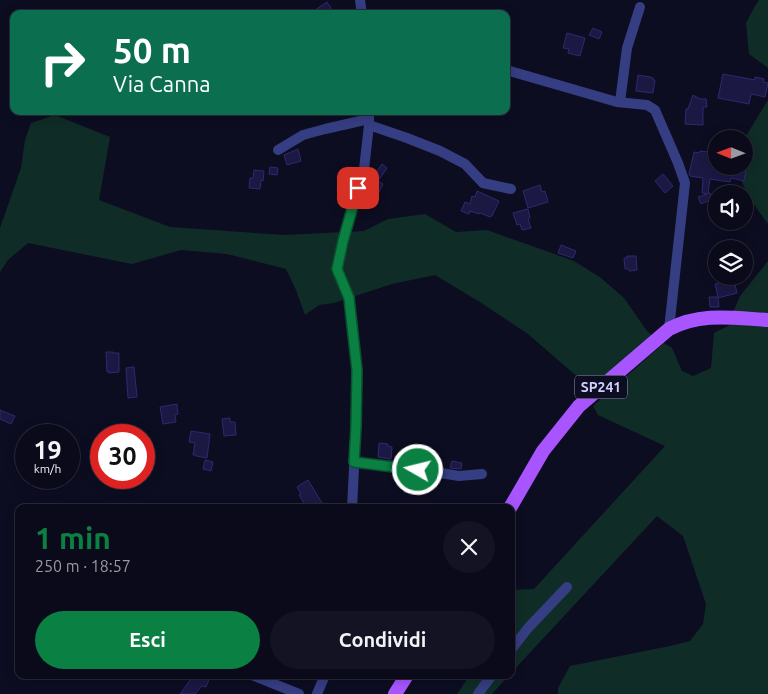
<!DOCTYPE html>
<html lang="it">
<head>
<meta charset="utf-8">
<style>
  :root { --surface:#0a0a1a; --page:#131323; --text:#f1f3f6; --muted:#999aa2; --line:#2a2b39; --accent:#0b8043 }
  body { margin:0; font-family:Ubuntu,sans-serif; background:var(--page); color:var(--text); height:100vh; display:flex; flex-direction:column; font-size:19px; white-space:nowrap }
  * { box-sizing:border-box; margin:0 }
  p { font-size:16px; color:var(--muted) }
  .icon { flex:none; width:28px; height:28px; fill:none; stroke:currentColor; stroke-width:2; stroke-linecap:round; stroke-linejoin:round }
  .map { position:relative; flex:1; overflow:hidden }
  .side { position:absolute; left:15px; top:504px; width:500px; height:175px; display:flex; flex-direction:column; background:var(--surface); border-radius:10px; box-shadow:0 2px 12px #0003,0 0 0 1px var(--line) }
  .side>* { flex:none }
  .hud { position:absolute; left:10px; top:10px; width:500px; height:105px; border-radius:10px; box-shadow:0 2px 12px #0003,0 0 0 1px var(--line); background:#0b6e4f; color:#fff; overflow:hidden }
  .needle { width:32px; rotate:271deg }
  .controls { position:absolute; left:708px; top:130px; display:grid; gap:10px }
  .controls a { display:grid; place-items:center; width:45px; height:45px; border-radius:50%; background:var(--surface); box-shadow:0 2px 12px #0003,0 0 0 1px var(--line); font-size:25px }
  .speed { position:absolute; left:15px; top:424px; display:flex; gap:10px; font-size:25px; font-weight:700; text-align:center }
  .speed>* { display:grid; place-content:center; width:65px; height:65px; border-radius:50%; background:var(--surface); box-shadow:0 2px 12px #0003,0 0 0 1px var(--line); line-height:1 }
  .speed small { font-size:12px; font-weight:400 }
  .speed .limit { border:8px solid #d22; background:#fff; color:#111 }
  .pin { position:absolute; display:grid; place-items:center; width:42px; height:42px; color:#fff; margin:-21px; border-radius:10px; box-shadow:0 2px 8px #0006 }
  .me { position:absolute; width:55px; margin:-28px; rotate:278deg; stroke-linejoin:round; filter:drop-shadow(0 0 4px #0008) }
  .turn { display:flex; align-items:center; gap:18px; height:105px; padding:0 20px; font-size:22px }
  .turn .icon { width:65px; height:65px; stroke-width:2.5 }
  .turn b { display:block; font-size:35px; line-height:42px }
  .round { display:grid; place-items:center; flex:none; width:52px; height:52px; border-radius:26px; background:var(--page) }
  .headline { display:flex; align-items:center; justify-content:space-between; height:85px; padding:0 20px }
  h1 { font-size:30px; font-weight:600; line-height:38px; color:var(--accent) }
  .cta { display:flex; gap:10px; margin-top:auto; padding:10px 20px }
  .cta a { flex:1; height:58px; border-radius:30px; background:var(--accent); color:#fff; font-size:20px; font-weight:600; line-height:58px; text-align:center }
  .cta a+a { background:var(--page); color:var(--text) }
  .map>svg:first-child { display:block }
  .green { fill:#102c27 }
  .building { fill:#1b1843; stroke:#2e2970 }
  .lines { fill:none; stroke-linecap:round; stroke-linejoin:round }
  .minor { stroke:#363e83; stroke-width:10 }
  .major { stroke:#a855ff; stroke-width:14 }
  .route-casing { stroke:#07532c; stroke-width:12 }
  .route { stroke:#0b8043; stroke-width:9 }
  .labels { text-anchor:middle; stroke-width:5; stroke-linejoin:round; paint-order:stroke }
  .shield { fill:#0d0d22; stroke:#9495bd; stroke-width:1 }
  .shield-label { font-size:14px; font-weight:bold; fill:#cecfff }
</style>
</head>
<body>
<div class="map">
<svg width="768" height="694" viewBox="0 0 768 694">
  <rect width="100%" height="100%" fill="#0d0d22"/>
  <!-- green -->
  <g class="green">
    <polygon points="759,0 768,0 768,68 749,54 746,23 755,6"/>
    <polygon points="768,100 768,224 750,199 738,174 740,166 744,166 744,148 746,136"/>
    <polygon points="55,115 110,137 99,200 170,227 284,235 364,231 388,219 425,214 456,232 487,230 574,261 601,278 624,298 647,331 652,335 586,391 581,380 528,334 483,304 435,275 392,284 334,303 319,305 305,315 296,290 286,269 227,254 181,250 132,264 28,243 8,260 0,272 0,228 21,168 25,140 31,123"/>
    <polygon points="768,261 768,694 558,694 558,688 570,666 670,646 690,641 703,624 706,604 683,536 657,516 511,673 511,590 534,589 665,446 598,415 593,406 664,343 672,348 682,371 693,376 711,368 714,333 730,325 734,310 740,296"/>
    <polygon points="470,675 509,675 492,694 457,694"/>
  </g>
  <!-- building -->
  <g class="building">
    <polygon points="327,2 335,14 309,14"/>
    <polygon points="593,28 602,32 599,39 589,35"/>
    <polygon points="567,33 585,38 580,56 568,53 569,49 563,48"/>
    <polygon points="723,74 755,80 755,77 764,79 763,82 768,83 765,97 751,94 749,104 718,98"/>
    <polygon points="638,75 650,77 653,78 653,80 655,80 653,93 636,91"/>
    <polygon points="693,95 700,99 706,99 707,107 703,107 703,125 685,124 686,109 688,109"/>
    <polygon points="298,149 301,161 287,165 284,155"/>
    <polygon points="700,151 715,153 713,166 733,166 733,169 746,171 744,181 731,178 730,182 710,179 708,193 710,193 712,199 701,204 698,197 707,194 702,193 703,178 690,176 689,174 694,152 699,153"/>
    <polygon points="382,164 387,168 378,181 383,184 377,196 366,191 369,186 367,185 369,177 372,178"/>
    <polygon points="270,167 278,168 277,175 269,174"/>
    <polygon points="254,170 264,171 263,181 261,180 260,189 249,188 250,178 253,178"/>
    <polygon points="663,174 673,186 665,193 655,181"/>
    <polygon points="540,185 542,192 545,191 548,202 528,208 523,191"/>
    <polygon points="477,191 499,201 492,216 491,216 490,217 480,213 479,214 470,211 469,214 461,211 465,202 470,204 472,196 475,197"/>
    <polygon points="528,209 530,218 528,219 531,228 522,230 520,224 517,225 513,213"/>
    <polygon points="561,245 576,251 573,258 558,253"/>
    <polygon points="627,256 636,256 637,270 629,271 629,269 625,269 624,258 627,258"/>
    <polygon points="731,279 733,285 735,285 737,293 718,298 719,307 710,307 709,297 718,297 715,284"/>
    <polygon points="106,352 113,352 113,353 119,353 119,372 109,373 109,371 107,372"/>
    <polygon points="134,367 137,397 128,398 126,368"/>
    <polygon points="177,404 178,414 175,415 176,422 163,424 160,407"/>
    <polygon points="0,410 15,416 11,424 0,419"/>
    <polygon points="230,418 230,422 235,422 236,435 224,436 222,419"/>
    <polygon points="191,431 210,434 207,458 196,456 196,455 193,455 195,443 189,442"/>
    <polygon points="379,443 388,444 388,446 392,447 391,459 378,457"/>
    <polygon points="411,449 419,451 416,462 408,461"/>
    <polygon points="205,460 213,462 211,471 203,469"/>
    <polygon points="452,461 462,463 461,469 450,468"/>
    <polygon points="308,480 316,493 325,508 307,508 299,495 301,494 297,487"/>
    <polygon points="194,675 211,675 206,687 202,686 195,694 180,694"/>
  </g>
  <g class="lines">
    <!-- minor -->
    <g class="minor">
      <polyline points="360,0 362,14"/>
      <polyline points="506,70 617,102 647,105 655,110 678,163 685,183 669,329"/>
      <polyline points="620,102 627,48 640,7"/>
      <polyline points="369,125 407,138 440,151 465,164 483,183 511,189"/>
      <polyline points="278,150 303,135 325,129 369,119"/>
      <polyline points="354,462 404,467 459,476 482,474"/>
      <polyline points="352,508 356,427 357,370 349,298 337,269 343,241 364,169 369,125 369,111"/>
      <polyline points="511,650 528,628 567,587"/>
      <polyline points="252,675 299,694"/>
      <polyline points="317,694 325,675"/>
      <polyline points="478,694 492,675"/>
    </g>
    <!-- major -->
    <g class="major">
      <path d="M510,508L543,451L579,406L669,329C701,312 733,318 768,320"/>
      <polyline points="395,694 407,675"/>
    </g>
  </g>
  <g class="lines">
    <defs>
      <polyline id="route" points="358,188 343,241 337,269 349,298 357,370 356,427 354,462 418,470"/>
    </defs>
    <!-- route casing -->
    <use href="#route" class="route-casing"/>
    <!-- route -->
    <use href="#route" class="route"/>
  </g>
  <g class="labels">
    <!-- shield labels -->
    <rect class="shield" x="575" y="375.5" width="52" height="23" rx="4"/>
    <g class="shield-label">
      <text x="601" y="392">SP241</text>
    </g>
  </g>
</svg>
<div class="controls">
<a><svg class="needle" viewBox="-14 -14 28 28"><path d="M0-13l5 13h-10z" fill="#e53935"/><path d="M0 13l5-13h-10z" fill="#999aa2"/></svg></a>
<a><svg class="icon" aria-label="sound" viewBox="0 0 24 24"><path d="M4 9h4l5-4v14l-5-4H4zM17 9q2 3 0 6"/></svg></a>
<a><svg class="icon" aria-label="layers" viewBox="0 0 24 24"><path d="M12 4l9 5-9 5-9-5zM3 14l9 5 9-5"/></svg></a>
</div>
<div class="speed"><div>19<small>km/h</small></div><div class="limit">30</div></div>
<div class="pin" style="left:358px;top:188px;background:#d93025"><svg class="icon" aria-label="arrive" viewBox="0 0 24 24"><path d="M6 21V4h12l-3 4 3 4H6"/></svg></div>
<svg class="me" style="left:418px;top:470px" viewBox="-20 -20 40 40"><circle r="17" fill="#0b8043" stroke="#fff" stroke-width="3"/><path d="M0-11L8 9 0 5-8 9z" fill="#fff"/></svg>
<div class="hud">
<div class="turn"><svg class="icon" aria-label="right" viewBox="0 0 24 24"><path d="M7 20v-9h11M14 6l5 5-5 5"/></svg><div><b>50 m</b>Via Canna</div></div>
</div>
<section class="side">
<div class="headline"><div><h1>1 min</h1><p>250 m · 18:57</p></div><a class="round"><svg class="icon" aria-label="close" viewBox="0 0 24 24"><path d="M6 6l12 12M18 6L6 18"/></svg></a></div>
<div class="cta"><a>Esci</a><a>Condividi</a></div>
</section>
</div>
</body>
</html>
